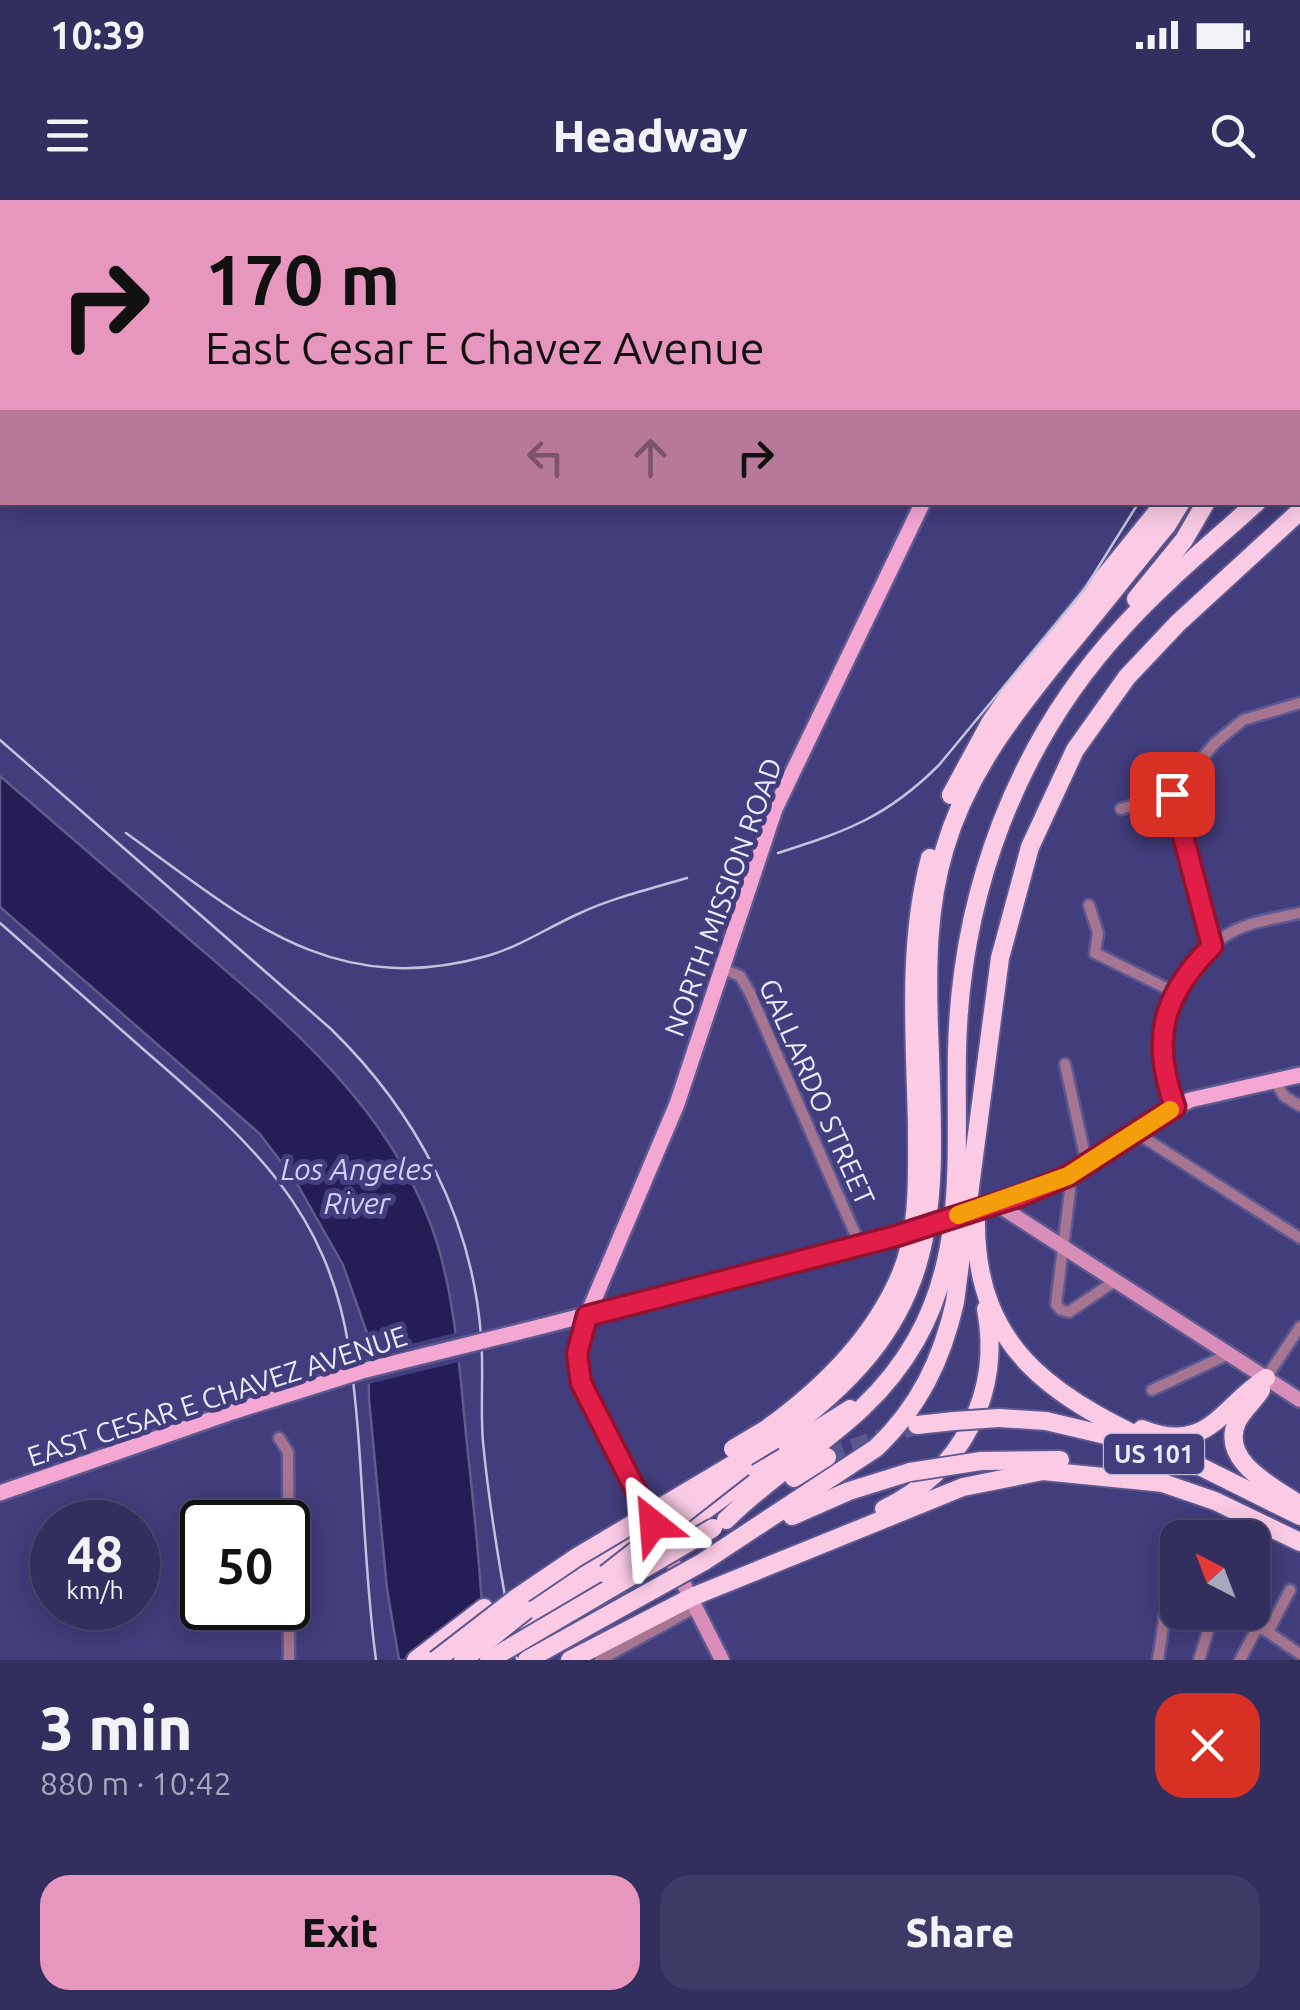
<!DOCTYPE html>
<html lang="en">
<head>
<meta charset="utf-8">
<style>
  :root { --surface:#322e5d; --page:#3d3a66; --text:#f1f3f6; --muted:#a8a8bc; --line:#4d4a72; --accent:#e797bd }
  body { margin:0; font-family:Ubuntu,sans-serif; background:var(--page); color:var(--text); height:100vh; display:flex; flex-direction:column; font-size:38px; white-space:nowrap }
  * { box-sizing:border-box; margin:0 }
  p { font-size:32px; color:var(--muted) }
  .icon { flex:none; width:55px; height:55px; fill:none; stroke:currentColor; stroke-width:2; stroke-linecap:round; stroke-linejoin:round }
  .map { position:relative; height:1460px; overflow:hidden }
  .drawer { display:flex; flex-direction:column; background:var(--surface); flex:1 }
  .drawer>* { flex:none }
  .banner { position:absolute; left:0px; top:0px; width:1300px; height:305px; box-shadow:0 5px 25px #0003,0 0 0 2px var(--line); background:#e797bd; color:#111; overflow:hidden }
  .needle { width:65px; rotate:318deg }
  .tools { position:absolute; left:1160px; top:1320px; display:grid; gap:20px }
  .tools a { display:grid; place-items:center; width:110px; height:110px; border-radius:20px; background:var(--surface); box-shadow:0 5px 25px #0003,0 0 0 2px var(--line); font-size:50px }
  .speed { position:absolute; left:30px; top:1300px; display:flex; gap:20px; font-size:50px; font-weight:700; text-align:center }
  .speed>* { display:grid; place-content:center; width:130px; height:130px; border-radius:50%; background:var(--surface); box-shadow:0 5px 25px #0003,0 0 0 2px var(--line); line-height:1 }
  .speed small { font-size:25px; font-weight:400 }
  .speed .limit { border:5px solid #111; border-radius:15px; background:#fff; color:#111 }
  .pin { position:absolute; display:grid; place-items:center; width:85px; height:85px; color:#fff; margin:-42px; border-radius:20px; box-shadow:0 5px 15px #0006 }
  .me { position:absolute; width:110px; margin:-55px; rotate:332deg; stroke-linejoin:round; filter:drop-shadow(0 0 8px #0008) }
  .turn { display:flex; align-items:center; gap:35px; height:210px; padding:0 40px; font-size:45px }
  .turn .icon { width:130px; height:130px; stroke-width:2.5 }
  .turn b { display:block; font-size:70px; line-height:85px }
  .lanes { display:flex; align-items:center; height:95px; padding:0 40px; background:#0003; justify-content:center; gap:50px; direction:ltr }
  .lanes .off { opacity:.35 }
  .round { display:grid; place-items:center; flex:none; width:105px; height:105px; border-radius:30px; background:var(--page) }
  .overview { display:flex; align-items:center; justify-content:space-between; height:170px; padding:0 40px }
  h1 { font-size:60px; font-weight:800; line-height:75px }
  .primary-button { display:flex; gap:20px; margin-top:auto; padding:20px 40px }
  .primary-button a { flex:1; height:115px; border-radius:30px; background:var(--accent); color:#111; font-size:40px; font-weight:800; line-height:115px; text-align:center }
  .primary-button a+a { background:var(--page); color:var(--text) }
  .status { display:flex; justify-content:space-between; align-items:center; height:70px; padding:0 50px; background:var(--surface); direction:ltr }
  .status svg { height:28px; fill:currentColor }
  header { display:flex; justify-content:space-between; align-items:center; height:130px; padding:0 40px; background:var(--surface); font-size:45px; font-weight:800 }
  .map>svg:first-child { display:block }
  .water { fill:#251d56; stroke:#605b87; stroke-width:2.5 }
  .pier { fill:#423d7c }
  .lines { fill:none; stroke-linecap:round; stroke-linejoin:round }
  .motorway-tunnel { stroke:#5b578f; stroke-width:18; stroke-dasharray:18 9; stroke-linecap:butt }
  .minor-casing { stroke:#5d5990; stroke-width:15 }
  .secondary-casing { stroke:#5d5990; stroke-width:19 }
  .primary-casing { stroke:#5d5990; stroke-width:20 }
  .motorway-casing { stroke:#5d5990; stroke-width:22 }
  .minor { stroke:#a67591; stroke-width:10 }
  .secondary { stroke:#d98db9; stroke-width:14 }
  .primary { stroke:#f5a7d4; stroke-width:15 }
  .motorway { stroke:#fbcbe5; stroke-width:18 }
  .rail { stroke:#c3c2dd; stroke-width:2.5 }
  .primary-bridge-casing { stroke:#5d5990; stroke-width:20; stroke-linecap:butt }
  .motorway-bridge-casing { stroke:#5d5990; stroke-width:22; stroke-linecap:butt }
  .primary-bridge { stroke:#f5a7d4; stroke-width:15 }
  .motorway-bridge { stroke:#fbcbe5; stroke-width:18 }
  .route-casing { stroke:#92132f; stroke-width:25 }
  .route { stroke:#e11d48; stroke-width:18 }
  .slow { stroke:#f59e0b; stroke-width:18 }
  .labels { text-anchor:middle; stroke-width:10; stroke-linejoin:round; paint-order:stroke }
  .shield { fill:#423d7c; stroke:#b8b7d4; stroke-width:2.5 }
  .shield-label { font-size:25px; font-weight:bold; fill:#eaebfa }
  .street-label { font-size:28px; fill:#eaebfa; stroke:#423d7c }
  .water-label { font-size:30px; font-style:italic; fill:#cfd0f5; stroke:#423d7c }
</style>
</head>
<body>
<div class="status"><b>10:39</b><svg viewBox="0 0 49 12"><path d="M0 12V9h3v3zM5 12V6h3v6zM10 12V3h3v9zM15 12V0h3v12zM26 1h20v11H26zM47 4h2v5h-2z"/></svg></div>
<header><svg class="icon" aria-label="menu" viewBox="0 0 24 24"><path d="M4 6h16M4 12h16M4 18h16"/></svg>Headway<svg class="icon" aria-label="search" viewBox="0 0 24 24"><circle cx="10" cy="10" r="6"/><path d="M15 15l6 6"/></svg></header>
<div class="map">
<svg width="1300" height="1460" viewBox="0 0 1300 1460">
  <rect width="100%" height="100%" fill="#423d7c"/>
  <!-- water -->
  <path class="water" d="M0,576C63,630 126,685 189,739C286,822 384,902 431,1025C455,1090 459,1165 466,1234C474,1309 482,1384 485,1460H399L387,1389L369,1199L368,1136L343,1065L296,982L260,934L0,707Z"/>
  <!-- pier -->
  <polygon class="pier" points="459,1132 463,1161 364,1185 363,1156"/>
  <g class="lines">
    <!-- motorway-tunnel -->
    <polyline class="motorway-tunnel" points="827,1257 917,1225"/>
    <defs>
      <g id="minor">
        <polyline points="1172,594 1212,746"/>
        <polyline points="1121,609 1172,594 1215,543 1243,520 1300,503"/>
        <polyline points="1089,705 1098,733 1095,753 1176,793"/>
        <polyline points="721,768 740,776 750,793 860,1045"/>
        <polyline points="1065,864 1087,965"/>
        <polyline points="1275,881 1284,896 1300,906"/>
        <path d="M1175,907C1170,893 1163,878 1161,863C1157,813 1188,755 1232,732C1252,721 1278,718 1300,713"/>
        <polyline points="1135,932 1300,1038"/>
        <polyline points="1067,976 1070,991 1056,1104 1061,1110 1069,1112 1115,1081"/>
        <polyline points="1266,1178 1300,1127"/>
        <polyline points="1152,1190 1229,1154"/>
        <polyline points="279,1238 288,1252 289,1460"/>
        <polyline points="1227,1412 1268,1432 1300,1454"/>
        <polyline points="1268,1432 1290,1390"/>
        <polyline points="600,1460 696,1407"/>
        <polyline points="1158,1460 1172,1368"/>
        <polyline points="1199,1460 1214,1412"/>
        <polyline points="1240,1460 1258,1426"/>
      </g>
      <g id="secondary">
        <polyline points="995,1003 1300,1200"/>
        <polyline points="587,1116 577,1154 581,1183 652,1321"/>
        <polyline points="666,1349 722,1460"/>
      </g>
      <g id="primary">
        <polyline points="970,2 971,0"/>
        <polyline points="987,1006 1067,976 1161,915 1190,900 1300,875"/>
        <polyline points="587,1116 677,904 775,609 923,302"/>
        <polyline points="539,1127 895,1036"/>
        <polyline points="0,1293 235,1211"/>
      </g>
      <g id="motorway">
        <polyline points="1298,26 1300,21"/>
        <polyline points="1298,65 1300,60"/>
        <polyline points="1298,112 1300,107"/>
        <polyline points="1298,266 1300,264"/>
        <polyline points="1136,399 1184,340 1206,302"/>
        <polyline points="951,595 990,523 1013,490 1165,302"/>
        <path d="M976,1016C973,1162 1070,1204 1183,1258C1222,1277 1261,1297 1300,1316"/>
        <path d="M1261,1190C1254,1201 1243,1210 1237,1222C1219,1261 1274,1287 1300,1305"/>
        <polyline points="999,1218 1046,1221 1118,1238"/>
        <polyline points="917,1225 954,1221"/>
        <path d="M1142,1229C1208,1255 1220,1208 1266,1178"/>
        <path d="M765,1230C821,1190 872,1141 900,1076C920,1030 917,974 917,925C915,836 907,745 930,658"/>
        <path d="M774,1240C946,1119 936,1020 929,828C927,767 927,708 945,648C968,570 1016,511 1066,449C1100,408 1133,366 1167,325L1181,302"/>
        <polyline points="981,1261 1060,1260"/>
        <polyline points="794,1278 827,1257"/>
        <polyline points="1154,1280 1215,1301 1300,1342"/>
        <path d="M884,1309C962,1271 1002,1193 986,1109"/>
        <polyline points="792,1316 849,1291 910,1272"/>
        <path d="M726,1320C792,1255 868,1225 916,1140C967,1051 955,950 957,852C960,695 1016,542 1124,426C1165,381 1212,343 1257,302"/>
        <polyline points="662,1341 815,1231 850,1209"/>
        <path d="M703,1362L876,1248C919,1207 942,1160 955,1102L1000,758L1030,647L1075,550L1127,477L1178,423L1300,311"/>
        <polyline points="526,1410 653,1323"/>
        <polyline points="529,1425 606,1374"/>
        <polyline points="416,1460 484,1408"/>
        <polyline points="570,1460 692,1397 963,1287 1043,1271 1164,1283"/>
      </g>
    </defs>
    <!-- minor casing -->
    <use href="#minor" class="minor-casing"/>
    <!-- secondary casing -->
    <use href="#secondary" class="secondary-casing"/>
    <!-- primary casing -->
    <use href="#primary" class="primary-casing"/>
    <!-- motorway casing -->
    <use href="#motorway" class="motorway-casing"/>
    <!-- minor -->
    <use href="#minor" class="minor"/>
    <!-- secondary -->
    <use href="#secondary" class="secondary"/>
    <!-- primary -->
    <use href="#primary" class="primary"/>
    <!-- motorway -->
    <use href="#motorway" class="motorway"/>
    <!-- rail -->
    <g class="rail">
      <polyline points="1286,2 1288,0"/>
      <path d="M0,540L331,829C416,912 472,1017 481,1136C484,1171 480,1207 483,1242C490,1315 503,1389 517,1460"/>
      <path d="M126,633C243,717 331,800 487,756C519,747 547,728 578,714C612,698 650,689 687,678"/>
      <path d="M778,653C847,631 887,617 939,565L1084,390L1139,302"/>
      <path d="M0,723C48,765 95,807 143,849C245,938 327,1005 349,1149C364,1252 362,1357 376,1460"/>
    </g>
    <defs>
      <g id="primary-bridge">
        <polyline points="895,1036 987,1006"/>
        <polyline points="235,1211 362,1171 539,1127"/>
      </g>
      <g id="motorway-bridge">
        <polyline points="954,1221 999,1218"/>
        <polyline points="733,1249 765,1230"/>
        <polyline points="910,1272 981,1261"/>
        <polyline points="606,1374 743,1267"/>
        <polyline points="436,1460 515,1399 577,1357 774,1240"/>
        <polyline points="463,1460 526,1410"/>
        <polyline points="489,1460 713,1328"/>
        <polyline points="527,1460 703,1362"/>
      </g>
    </defs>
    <!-- primary-bridge casing -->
    <use href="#primary-bridge" class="primary-bridge-casing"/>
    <!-- motorway-bridge casing -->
    <use href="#motorway-bridge" class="motorway-bridge-casing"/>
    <!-- primary-bridge -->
    <use href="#primary-bridge" class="primary-bridge"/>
    <!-- motorway-bridge -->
    <use href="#motorway-bridge" class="motorway-bridge"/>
  </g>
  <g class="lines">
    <defs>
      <path id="route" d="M653,1324L581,1183L577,1154L587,1116L896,1036L1020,996L1068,976L1175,907C1151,840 1161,797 1212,746L1172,594"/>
    </defs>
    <!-- route casing -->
    <use href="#route" class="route-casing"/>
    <!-- route -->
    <use href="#route" class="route"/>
    <!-- slow -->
    <polyline class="slow" points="958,1015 1068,976 1170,910"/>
  </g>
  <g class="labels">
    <!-- shield labels -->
    <rect class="shield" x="1104" y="1234" width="100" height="40" rx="8"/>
    <g class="shield-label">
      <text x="1154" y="1263">US 101</text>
    </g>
    <!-- street labels -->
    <g class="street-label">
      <text transform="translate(723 697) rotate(-70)" y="10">NORTH MISSION ROAD</text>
      <text transform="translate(817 892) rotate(66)" y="10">GALLARDO STREET</text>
      <text transform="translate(217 1196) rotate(-18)" y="10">EAST CESAR E CHAVEZ AVENUE</text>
    </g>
    <!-- water labels -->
    <g class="water-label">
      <text x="357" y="980">Los Angeles<tspan x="357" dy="34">River</tspan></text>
    </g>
  </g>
</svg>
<div class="tools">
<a><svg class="needle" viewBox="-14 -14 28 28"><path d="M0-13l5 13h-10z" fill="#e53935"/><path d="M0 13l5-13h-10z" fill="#a8a8bc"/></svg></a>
</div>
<div class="speed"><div>48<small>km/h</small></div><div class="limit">50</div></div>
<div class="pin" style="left:1172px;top:594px;background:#d93025"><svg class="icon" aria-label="arrive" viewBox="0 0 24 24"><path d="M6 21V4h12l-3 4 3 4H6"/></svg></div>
<svg class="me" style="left:653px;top:1324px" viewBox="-20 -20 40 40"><path d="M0-17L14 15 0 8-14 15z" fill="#e11d48" stroke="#fff" stroke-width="4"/></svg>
<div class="banner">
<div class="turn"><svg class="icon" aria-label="right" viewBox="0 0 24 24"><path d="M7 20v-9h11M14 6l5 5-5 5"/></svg><div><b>170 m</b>East Cesar E Chavez Avenue</div></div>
<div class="lanes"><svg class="icon off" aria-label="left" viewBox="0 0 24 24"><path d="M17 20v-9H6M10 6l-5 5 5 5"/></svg><svg class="icon off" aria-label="ahead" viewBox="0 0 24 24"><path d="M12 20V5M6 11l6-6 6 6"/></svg><svg class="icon" aria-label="right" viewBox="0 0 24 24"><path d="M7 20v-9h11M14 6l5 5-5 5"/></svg></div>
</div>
</div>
<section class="drawer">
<div class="overview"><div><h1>3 min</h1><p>880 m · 10:42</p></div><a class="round" style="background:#d93025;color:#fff"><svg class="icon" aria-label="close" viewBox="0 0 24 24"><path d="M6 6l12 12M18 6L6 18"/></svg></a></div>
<div class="primary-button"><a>Exit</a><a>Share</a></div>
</section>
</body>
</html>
